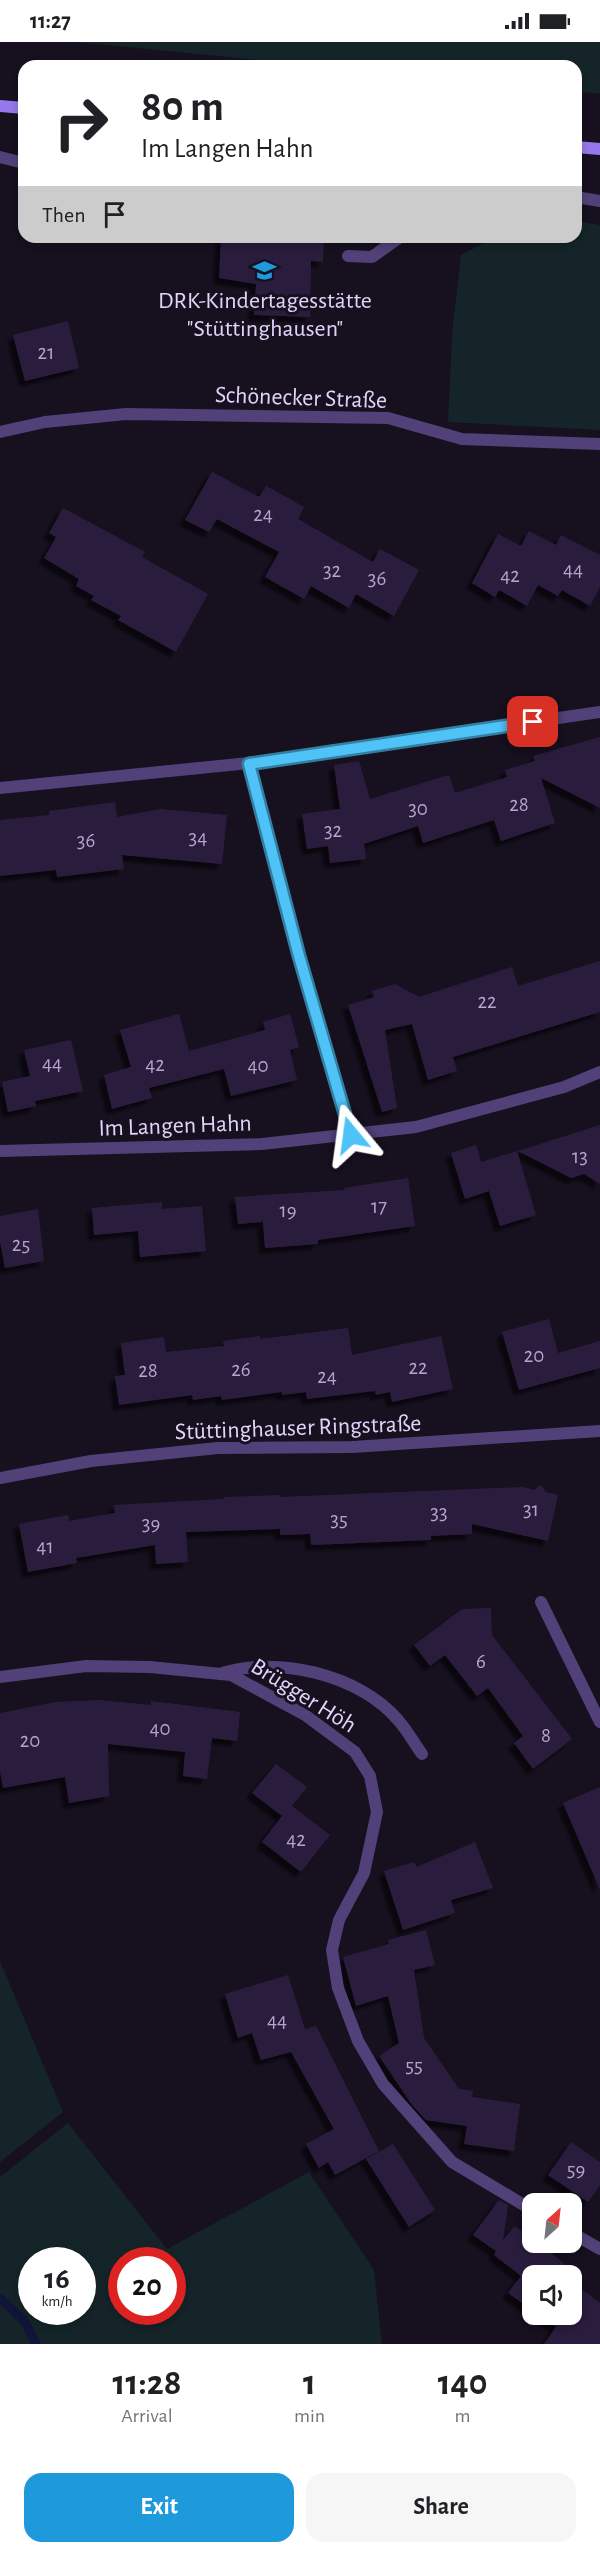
<!DOCTYPE html>
<html lang="en">
<head>
<meta charset="utf-8">
<style>
  :root { --surface:#fff; --page:#f6f6f6; --text:#202124; --muted:#757577; --accent:#1e99db }
  body { margin:0; font-family:"Alegreya Sans",sans-serif; background:var(--page); color:var(--text); height:100vh; display:flex; flex-direction:column; font-size:22px; white-space:nowrap }
  * { box-sizing:border-box; margin:0 }
  p { font-size:20px; color:var(--muted) }
  .icon { flex:none; width:33px; height:33px; fill:none; stroke:currentColor; stroke-width:2; stroke-linecap:round; stroke-linejoin:round }
  .map { position:relative; height:2302px; overflow:hidden }
  .details { display:flex; flex-direction:column; background:var(--surface); flex:1 }
  .details>* { flex:none }
  .guide { position:absolute; left:18px; top:18px; width:564px; height:183px; border-radius:18px; box-shadow:0 3px 9px #0003; background:#fff; color:var(--text); overflow:hidden }
  .needle { width:39px; rotate:27deg }
  .fabs { position:absolute; left:522px; top:2151px; display:grid; gap:12px }
  .fabs a { display:grid; place-items:center; width:60px; height:60px; border-radius:12px; background:var(--surface); box-shadow:0 3px 9px #0003; font-size:30px }
  .speed { position:absolute; left:18px; top:2205px; display:flex; gap:12px; font-size:30px; font-weight:700; text-align:center }
  .speed>* { display:grid; place-content:center; width:78px; height:78px; border-radius:50%; background:var(--surface); box-shadow:0 3px 9px #0003; line-height:1 }
  .speed small { font-size:15px; font-weight:400 }
  .speed .limit { border:9px solid #d22; background:#fff; color:#111 }
  .pin { position:absolute; display:grid; place-items:center; width:51px; height:51px; color:#fff; margin:-26px; border-radius:12px; box-shadow:0 3px 9px #0006 }
  .me { position:absolute; width:66px; margin:-33px; rotate:344deg; stroke-linejoin:round; filter:drop-shadow(0 0 4px #0008) }
  .turn { display:flex; align-items:center; gap:21px; height:126px; padding:0 24px; font-size:27px }
  .turn .icon { width:78px; height:78px; stroke-width:2.5 }
  .turn b { display:block; font-size:42px; line-height:51px }
  .then { display:flex; align-items:center; height:57px; padding:0 24px; background:#0003; gap:12px; font-size:22px }
  .eta { display:flex; justify-content:space-evenly; align-items:center; height:102px; text-align:center }
  .eta b { font-size:36px; font-weight:700; line-height:42px }
  .button { display:flex; gap:12px; margin-top:auto; padding:12px 24px }
  .button a { flex:1; height:69px; border-radius:18px; background:var(--accent); color:#fff; font-size:24px; font-weight:700; line-height:69px; text-align:center }
  .button a+a { background:var(--page); color:var(--text) }
  .status { display:flex; justify-content:space-between; align-items:center; height:42px; padding:0 30px; background:var(--surface); direction:ltr }
  .status svg { height:16px; fill:currentColor }
  .map>svg:first-child { display:block }
  .green { fill:#142428; fill-rule:evenodd }
  .lines { fill:none; stroke-linecap:round; stroke-linejoin:round }
  .stream { stroke:#101438; stroke-width:9 }
  .building { fill:#2c1e3e; filter:url(#shadow) }
  .lane { stroke:#514178; stroke-width:12 }
  .street { stroke:#514178; stroke-width:12 }
  .secondary { stroke:#9777ed; stroke-width:12 }
  .route-casing { stroke:#337fa1; stroke-width:15 }
  .route { stroke:#4fc3f7; stroke-width:10 }
  .labels { text-anchor:middle; stroke-width:6; stroke-linejoin:round; paint-order:stroke }
  .number-label { font-size:21px; fill:#b4a6ca }
  .poi-label { font-size:24px; fill:#e1d4f9; stroke:#16101f }
  .street-label { font-size:24px; fill:#e1d4f9; stroke:#16101f }
</style>
</head>
<body>
<div class="status"><b>11:27</b><svg viewBox="0 0 49 12"><path d="M0 12V9h3v3zM5 12V6h3v6zM10 12V3h3v9zM15 12V0h3v12zM26 1h20v11H26zM47 4h2v5h-2z"/></svg></div>
<div class="map">
<svg width="600" height="2302" viewBox="0 0 600 2302">
  <defs>
    <filter id="shadow"><feDropShadow dx="-5.5" dy="5.5" stdDeviation="1.5" flood-color="#0009"/></filter>
  </defs>
  <rect width="100%" height="100%" fill="#16101f"/>
  <!-- green -->
  <g class="green">
    <polygon points="76,0 600,0 600,52 576,49 576,24 320,24"/>
    <polygon points="576,179 600,183 600,388 448,380 452,292 461,213 495,195 576,195"/>
    <polygon points="0,1919 63,2070 0,2120"/>
    <path d="M68,2081L167,2207L309,2130L374,2228L382,2302H0V2135ZM82,2218V2270H32V2218ZM122,2218H172V2270H122Z"/>
  </g>
  <g class="lines">
    <!-- stream -->
    <polyline class="stream" points="1,2257 25,2280 36,2302"/>
  </g>
  <!-- building -->
  <g class="building">
    <polygon points="221,195 324,195 323,220 311,219 310,275 254,273 256,242 219,236"/>
    <polygon points="68,279 79,326 25,339 13,293"/>
    <polygon points="212,430 259,455 266,444 304,465 298,477 373,520 380,507 419,528 394,574 356,552 349,566 311,544 304,557 265,535 279,510 217,477 209,490 185,478"/>
    <polygon points="63,466 145,510 142,515 208,552 176,610 118,578 121,574 91,558 94,554 76,544 79,537 44,516 56,495 49,491"/>
    <polygon points="529,489 556,503 561,493 600,513 600,545 590,564 562,548 558,554 538,543 527,564 499,548 495,555 472,541 498,492 521,504"/>
    <polygon points="600,695 600,766 541,736 555,781 501,799 494,778 423,801 418,784 364,802 366,817 330,821 328,804 307,807 302,772 340,767 334,723 359,719 370,757 449,733 455,751 507,735 505,728 535,719 533,714"/>
    <polygon points="115,760 117,775 160,767 227,773 222,822 122,813 124,827 57,835 56,828 0,834 0,778 49,773 49,769"/>
    <polygon points="600,919 600,970 453,1015 457,1029 428,1038 412,982 385,988 397,1066 382,1070 348,963 374,955 372,949 395,942 419,955 512,925 518,944"/>
    <polygon points="179,972 189,1009 265,988 263,980 290,972 299,1005 290,1008 297,1038 231,1054 224,1027 149,1046 152,1056 112,1067 104,1033 131,1025 120,988"/>
    <polygon points="71,998 83,1049 35,1059 36,1064 8,1070 2,1040 30,1034 24,1008"/>
    <polygon points="600,1083 600,1142 584,1132 571,1136 518,1109"/>
    <polygon points="476,1103 481,1120 517,1109 536,1173 500,1184 489,1149 465,1157 451,1111"/>
    <polygon points="408,1136 415,1184 318,1198 318,1202 265,1206 263,1180 238,1182 235,1155 345,1148 344,1146"/>
    <polygon points="162,1160 162,1167 202,1164 206,1209 140,1215 138,1189 94,1193 92,1166"/>
    <polygon points="38,1167 44,1219 5,1226 0,1200 0,1174"/>
    <polygon points="549,1277 558,1311 600,1299 600,1326 519,1348 502,1290"/>
    <polygon points="348,1286 352,1313 441,1294 453,1347 392,1360 390,1350 376,1353 375,1349 307,1357 306,1350 282,1353 282,1350 222,1358 221,1354 193,1358 192,1353 119,1363 115,1334 125,1333 121,1301 164,1295 166,1310 224,1304 223,1299 260,1294 260,1297"/>
    <polygon points="541,1443 546,1450 558,1453 548,1499 472,1482 472,1492 431,1494 431,1498 311,1503 310,1492 280,1493 280,1487 186,1490 188,1520 156,1522 155,1503 76,1516 77,1521 28,1530 19,1482 68,1473 69,1479 115,1471 114,1463 224,1457 224,1455 280,1453 280,1455 523,1445 534,1448"/>
    <polygon points="491,1566 492,1593 572,1697 533,1727 514,1701 523,1694 488,1646 477,1654 445,1613 430,1624 414,1603 462,1567"/>
    <polygon points="99,1658 151,1663 151,1659 240,1670 237,1699 212,1696 207,1737 183,1734 185,1710 108,1702 109,1754 69,1761 65,1735 3,1746 0,1729 0,1671 56,1660"/>
    <polygon points="276,1722 307,1745 292,1764 330,1793 301,1830 262,1800 282,1774 252,1751"/>
    <polygon points="600,1745 600,1848 563,1761"/>
    <polygon points="475,1800 493,1846 451,1858 455,1871 403,1888 384,1829 414,1820 417,1825"/>
    <polygon points="426,1888 435,1923 414,1928 424,1996 459,2047 473,2049 472,2055 520,2062 514,2109 464,2102 467,2084 426,2078 412,2063 379,2014 399,2001 388,1954 356,1964 343,1915 389,1902 388,1898"/>
    <polygon points="288,1933 305,1987 316,1984 379,2109 335,2133 328,2120 319,2126 306,2102 334,2087 291,2010 261,2018 252,1991 238,1996 225,1952"/>
    <polygon points="571,2100 600,2120 600,2143 588,2160 548,2133"/>
    <polygon points="393,2102 435,2168 409,2185 366,2117"/>
    <polygon points="499,2158 508,2163 503,2198 515,2184 532,2197 532,2200 537,2200 566,2223 559,2231 562,2234 532,2234 532,2268 508,2251 521,2234 494,2213 496,2209 473,2193"/>
    <polygon points="572,2240 600,2261 600,2302 544,2302 556,2285 538,2272 572,2272"/>
  </g>
  <g class="lines">
    <!-- lane -->
    <g class="lane">
      <polyline points="0,115 24,121"/>
      <polyline points="576,155 600,159"/>
      <polyline points="348,214 372,215 400,195"/>
      <polyline points="249,721 299,914 351,1093"/>
      <polyline points="0,746 249,721 600,670"/>
      <polyline points="541,1560 600,1680"/>
      <path d="M220,1632C275,1613 359,1632 398,1678C407,1688 414,1701 422,1712"/>
    </g>
    <!-- street -->
    <g class="street">
      <polyline points="0,390 45,380 126,372 388,376 462,397 600,402"/>
      <polyline points="0,1109 262,1102 416,1085 564,1045 600,1030"/>
      <polyline points="0,1436 91,1419 218,1406 352,1405 600,1389"/>
      <polyline points="0,1635 86,1624 150,1625 231,1633 305,1673 355,1710 370,1734 377,1770 364,1831 339,1878 332,1908 338,1946 358,1999 383,2042 452,2120 532,2168"/>
      <polyline points="572,2191 600,2207"/>
    </g>
    <!-- secondary -->
    <g class="secondary">
      <polyline points="0,64 24,66"/>
      <polyline points="576,105 600,107"/>
    </g>
  </g>
  <g class="lines">
    <defs>
      <polyline id="route" points="351,1093 299,914 249,722 533,680"/>
    </defs>
    <!-- route casing -->
    <use href="#route" class="route-casing"/>
    <!-- route -->
    <use href="#route" class="route"/>
  </g>
  <!-- icons -->
  <defs>
    <symbol id="school-bare" viewBox="-9 -9 18 18"><path d="M0-5L7-2L0 1L-7-2ZM-4 1L0 2.5L4 1V4Q0 6-4 4Z" fill="#1e99db" stroke="#16101f" stroke-width="2.5" paint-order="stroke"/></symbol>
  </defs>
  <g fill-rule="evenodd">
    <use href="#school-bare" x="248" y="212" width="33" height="33"/>
  </g>
  <g class="labels">
    <!-- number labels -->
    <g class="number-label">
      <text x="46" y="317">21</text>
      <text x="263" y="479">24</text>
      <text x="573" y="534">44</text>
      <text x="332" y="535">32</text>
      <text x="510" y="540">42</text>
      <text x="377" y="543">36</text>
      <text x="519" y="769">28</text>
      <text x="418" y="773">30</text>
      <text x="333" y="795">32</text>
      <text x="198" y="802">34</text>
      <text x="86" y="805">36</text>
      <text x="487" y="966">22</text>
      <text x="52" y="1028">44</text>
      <text x="155" y="1029">42</text>
      <text x="258" y="1030">40</text>
      <text x="580" y="1121">13</text>
      <text x="379" y="1171">17</text>
      <text x="288" y="1175">19</text>
      <text x="21" y="1209">25</text>
      <text x="534" y="1320">20</text>
      <text x="418" y="1332">22</text>
      <text x="241" y="1334">26</text>
      <text x="148" y="1335">28</text>
      <text x="327" y="1341">24</text>
      <text x="531" y="1474">31</text>
      <text x="439" y="1477">33</text>
      <text x="339" y="1484">35</text>
      <text x="151" y="1488">39</text>
      <text x="45" y="1511">41</text>
      <text x="481" y="1626">6</text>
      <text x="160" y="1693">40</text>
      <text x="546" y="1700">8</text>
      <text x="30" y="1705">20</text>
      <text x="296" y="1804">42</text>
      <text x="277" y="1985">44</text>
      <text x="414" y="2030">55</text>
      <text x="576" y="2134">59</text>
    </g>
    <!-- poi labels -->
    <g class="poi-label">
      <text x="265" y="266">DRK-Kindertagesstätte<tspan x="265" dy="28">"Stüttinghausen"</tspan></text>
    </g>
    <!-- street labels -->
    <g class="street-label">
      <text transform="translate(301 355) rotate(2)" y="8">Schönecker Straße</text>
      <text transform="translate(175 1083) rotate(-2)" y="8">Im Langen Hahn</text>
      <text transform="translate(298 1385) rotate(-2)" y="8">Stüttinghauser Ringstraße</text>
      <text transform="translate(304 1653) rotate(32)" y="8">Brügger Höh</text>
    </g>
  </g>
</svg>
<div class="fabs">
<a><svg class="needle" viewBox="-14 -14 28 28"><path d="M0-13l5 13h-10z" fill="#e53935"/><path d="M0 13l5-13h-10z" fill="#757577"/></svg></a>
<a><svg class="icon" aria-label="sound" viewBox="0 0 24 24"><path d="M4 9h4l5-4v14l-5-4H4zM17 9q2 3 0 6"/></svg></a>
</div>
<div class="speed"><div>16<small>km/h</small></div><div class="limit">20</div></div>
<div class="pin" style="left:533px;top:680px;background:#d93025"><svg class="icon" aria-label="arrive" viewBox="0 0 24 24"><path d="M6 21V4h12l-3 4 3 4H6"/></svg></div>
<svg class="me" style="left:351px;top:1093px" viewBox="-20 -20 40 40"><path d="M0-17L14 15 0 8-14 15z" fill="#4fc3f7" stroke="#fff" stroke-width="4"/></svg>
<div class="guide">
<div class="turn"><svg class="icon" aria-label="right" viewBox="0 0 24 24"><path d="M7 20v-9h11M14 6l5 5-5 5"/></svg><div><b>80 m</b>Im Langen Hahn</div></div>
<div class="then">Then<svg class="icon" aria-label="arrive" viewBox="0 0 24 24"><path d="M6 21V4h12l-3 4 3 4H6"/></svg></div>
</div>
</div>
<section class="details">
<div class="eta">
<div><b>11:28</b><p>Arrival</p></div>
<div><b>1</b><p>min</p></div>
<div><b>140</b><p>m</p></div>
</div>
<div class="button"><a>Exit</a><a>Share</a></div>
</section>
</body>
</html>
